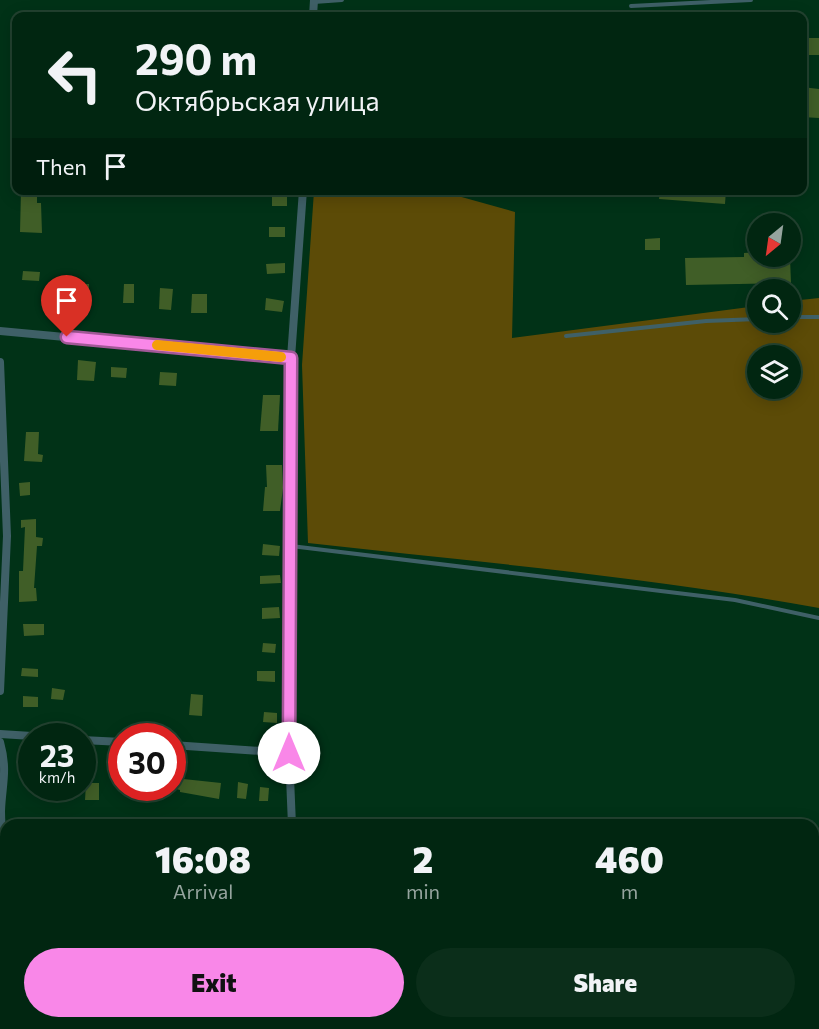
<!DOCTYPE html>
<html lang="en">
<head>
<meta charset="utf-8">
<style>
  :root { --surface:#012611; --page:#0b2e1a; --text:#f1f3f6; --muted:#96a59f; --line:#234331; --accent:#f987e8 }
  body { margin:0; font-family:Commissioner,sans-serif; background:var(--page); color:var(--text); height:100vh; display:flex; flex-direction:column; font-size:22px; white-space:nowrap }
  * { box-sizing:border-box; margin:0 }
  p { font-size:20px; color:var(--muted) }
  .icon { flex:none; width:33px; height:33px; fill:none; stroke:currentColor; stroke-width:2; stroke-linecap:round; stroke-linejoin:round }
  .map { position:relative; flex:1; overflow:hidden }
  .drawer { position:absolute; left:0px; top:819px; width:819px; height:210px; display:flex; flex-direction:column; background:var(--surface); border-radius:18px 18px 0 0; box-shadow:0 3px 15px #0003,0 0 0 2px var(--line) }
  .drawer>* { flex:none }
  .top-card { position:absolute; left:12px; top:12px; width:795px; height:183px; border-radius:12px; box-shadow:0 3px 15px #0003,0 0 0 2px var(--line); background:#012611; color:var(--text); overflow:hidden }
  .needle { width:39px; rotate:209deg }
  .controls { position:absolute; left:747px; top:213px; display:grid; gap:12px }
  .controls a { display:grid; place-items:center; width:54px; height:54px; border-radius:50%; background:var(--surface); box-shadow:0 3px 15px #0003,0 0 0 2px var(--line); font-size:30px }
  .speed { position:absolute; left:18px; top:723px; display:flex; gap:12px; font-size:30px; font-weight:700; text-align:center }
  .speed>* { display:grid; place-content:center; width:78px; height:78px; border-radius:50%; background:var(--surface); box-shadow:0 3px 15px #0003,0 0 0 2px var(--line); line-height:1 }
  .speed small { font-size:15px; font-weight:400 }
  .speed .limit { border:9px solid #d22; background:#fff; color:#111 }
  .pin { position:absolute; display:grid; place-items:center; width:51px; height:51px; color:#fff; margin:-62px -26px; border-radius:50% 50% 50% 0; rotate:-45deg; box-shadow:0 0 6px #0007 }
  .pin .icon { rotate:45deg }
  .me { position:absolute; width:66px; margin:-33px; rotate:0deg; stroke-linejoin:round; filter:drop-shadow(0 0 4px #0008) }
  .turn { display:flex; align-items:center; gap:21px; height:126px; padding:0 24px; font-size:27px }
  .turn .icon { width:78px; height:78px; stroke-width:2.5 }
  .turn b { display:block; font-size:42px; line-height:51px }
  .then { display:flex; align-items:center; height:57px; padding:0 24px; background:#0003; gap:12px; font-size:22px }
  .eta { display:flex; justify-content:space-evenly; align-items:center; height:102px; text-align:center }
  .eta b { font-size:36px; font-weight:800; line-height:42px }
  .button { display:flex; gap:12px; margin-top:auto; padding:12px 24px }
  .button a { flex:1; height:69px; border-radius:36px; background:var(--accent); color:#111; font-size:24px; font-weight:800; line-height:69px; text-align:center }
  .button a+a { background:var(--page); color:var(--text) }
  .map>svg:first-child { display:block }
  .green { fill:#5c4b07; fill-rule:evenodd }
  .building { fill:#405e27 }
  .lines { fill:none; stroke-linecap:round; stroke-linejoin:round }
  .lane { stroke:#3f6067; stroke-width:4 }
  .street { stroke:#3f6067; stroke-width:8 }
  .route-casing { stroke:#a25897; stroke-width:15 }
  .route { stroke:#f987e8; stroke-width:10 }
  .slow { stroke:#f59e0b; stroke-width:10 }
</style>
</head>
<body>
<div class="map">
<svg width="819" height="1029" viewBox="0 0 819 1029">
  <rect width="100%" height="100%" fill="#013217"/>
  <!-- green -->
  <g class="green">
    <path d="M314,191H440L515,212L512,338L757,306L758,322H790L791,301L819,298V608C650,577 478,562 308,543L302,365ZM758,356H790V388H758Z"/>
    <polygon points="482,819 690,822 737,825 448,825"/>
  </g>
  <!-- building -->
  <g class="building">
    <polygon points="343,10 369,10 370,16 343,16"/>
    <rect x="809" y="38" width="10" height="17"/>
    <polygon points="802,87 819,89 819,118 802,117"/>
    <polygon points="21,190 37,190 37,203 41,203 42,233 20,232"/>
    <polygon points="660,190 726,190 725,204 659,199"/>
    <rect x="272" y="197" width="15" height="9"/>
    <rect x="269" y="227" width="16" height="10"/>
    <polygon points="660,238 660,250 645,250 645,239"/>
    <polygon points="758,252 758,256 762,256 762,259 790,258 791,283 686,285 685,258 744,257 744,253"/>
    <polygon points="285,263 285,273 267,274 266,264"/>
    <polygon points="23,271 40,272 39,281 22,280"/>
    <rect x="80" y="284" width="9" height="16"/>
    <polygon points="124,284 134,284 134,303 123,303"/>
    <polygon points="160,288 173,289 171,310 159,309"/>
    <polygon points="192,294 207,294 207,313 191,313"/>
    <polygon points="266,298 284,301 282,312 265,310"/>
    <polygon points="78,360 96,362 94,381 77,380"/>
    <polygon points="111,367 127,368 126,378 111,377"/>
    <polygon points="160,372 177,373 176,386 159,385"/>
    <polygon points="263,395 280,395 278,431 260,431"/>
    <polygon points="26,432 39,432 38,454 43,455 42,462 24,461"/>
    <polygon points="266,465 282,465 283,488 280,511 263,511 265,487 267,487"/>
    <polygon points="30,482 30,495 20,496 19,483"/>
    <polygon points="36,519 36,537 43,538 42,546 37,546 34,588 36,588 37,601 19,602 19,571 23,571 25,527 21,528 21,520"/>
    <polygon points="263,544 280,546 279,556 262,555"/>
    <polygon points="280,575 281,583 260,584 260,576"/>
    <polygon points="279,607 280,618 262,619 262,608"/>
    <polygon points="23,624 44,624 44,635 24,636"/>
    <polygon points="263,643 276,644 275,653 262,652"/>
    <polygon points="22,668 38,669 38,677 21,676"/>
    <polygon points="257,671 275,671 275,682 257,681"/>
    <polygon points="52,688 65,690 63,700 51,699"/>
    <polygon points="191,694 203,695 202,716 189,715"/>
    <polygon points="23,696 38,697 38,707 23,707"/>
    <polygon points="264,712 277,713 277,723 263,722"/>
    <rect x="23" y="761" width="9" height="19"/>
    <polygon points="174,778 221,783 219,799 180,792 180,790 172,788"/>
    <polygon points="238,782 248,784 246,799 237,798"/>
    <polygon points="86,783 99,783 99,800 85,800"/>
    <polygon points="260,787 269,788 268,801 259,801"/>
  </g>
  <g class="lines">
    <!-- lane -->
    <g class="lane">
      <polyline points="314,2 342,0"/>
      <polyline points="631,6 751,0"/>
      <polyline points="790,317 819,317"/>
      <polyline points="566,336 706,321 758,319"/>
      <polyline points="291,546 735,600 819,618"/>
    </g>
    <!-- street -->
    <g class="street">
      <polyline points="313,16 314,0"/>
      <polyline points="0,331 291,358"/>
      <polyline points="0,362 7,536 0,691"/>
      <polyline points="0,734 32,736"/>
      <polyline points="82,740 122,742"/>
      <path d="M0,742C8,771 2,784 1,811C1,833 5,855 6,876"/>
      <polyline points="172,745 289,753"/>
      <polyline points="292,825 289,753 291,358 303,190"/>
      <polyline points="6,1029 6,993"/>
      <polyline points="293,1029 293,1023"/>
    </g>
  </g>
  <g class="lines">
    <defs>
      <polyline id="route" points="67,337 291,358 289,753"/>
    </defs>
    <!-- route casing -->
    <use href="#route" class="route-casing"/>
    <!-- route -->
    <use href="#route" class="route"/>
    <!-- slow -->
    <polyline class="slow" points="157,345 281,357"/>
  </g>
</svg>
<div class="controls">
<a><svg class="needle" viewBox="-14 -14 28 28"><path d="M0-13l5 13h-10z" fill="#e53935"/><path d="M0 13l5-13h-10z" fill="#96a59f"/></svg></a>
<a><svg class="icon" aria-label="search" viewBox="0 0 24 24"><circle cx="10" cy="10" r="6"/><path d="M15 15l6 6"/></svg></a>
<a><svg class="icon" aria-label="layers" viewBox="0 0 24 24"><path d="M12 4l9 5-9 5-9-5zM3 14l9 5 9-5"/></svg></a>
</div>
<div class="speed"><div>23<small>km/h</small></div><div class="limit">30</div></div>
<div class="pin" style="left:67px;top:337px;background:#d93025"><svg class="icon" aria-label="arrive" viewBox="0 0 24 24"><path d="M6 21V4h12l-3 4 3 4H6"/></svg></div>
<svg class="me" style="left:289px;top:753px" viewBox="-20 -20 40 40"><circle r="19" fill="#fff"/><path d="M0-13L10 11 0 6-10 11z" fill="#f987e8"/></svg>
<div class="top-card">
<div class="turn"><svg class="icon" aria-label="left" viewBox="0 0 24 24"><path d="M17 20v-9H6M10 6l-5 5 5 5"/></svg><div><b>290 m</b>Октябрьская улица</div></div>
<div class="then">Then<svg class="icon" aria-label="arrive" viewBox="0 0 24 24"><path d="M6 21V4h12l-3 4 3 4H6"/></svg></div>
</div>
<section class="drawer">
<div class="eta">
<div><b>16:08</b><p>Arrival</p></div>
<div><b>2</b><p>min</p></div>
<div><b>460</b><p>m</p></div>
</div>
<div class="button"><a>Exit</a><a>Share</a></div>
</section>
</div>
</body>
</html>
